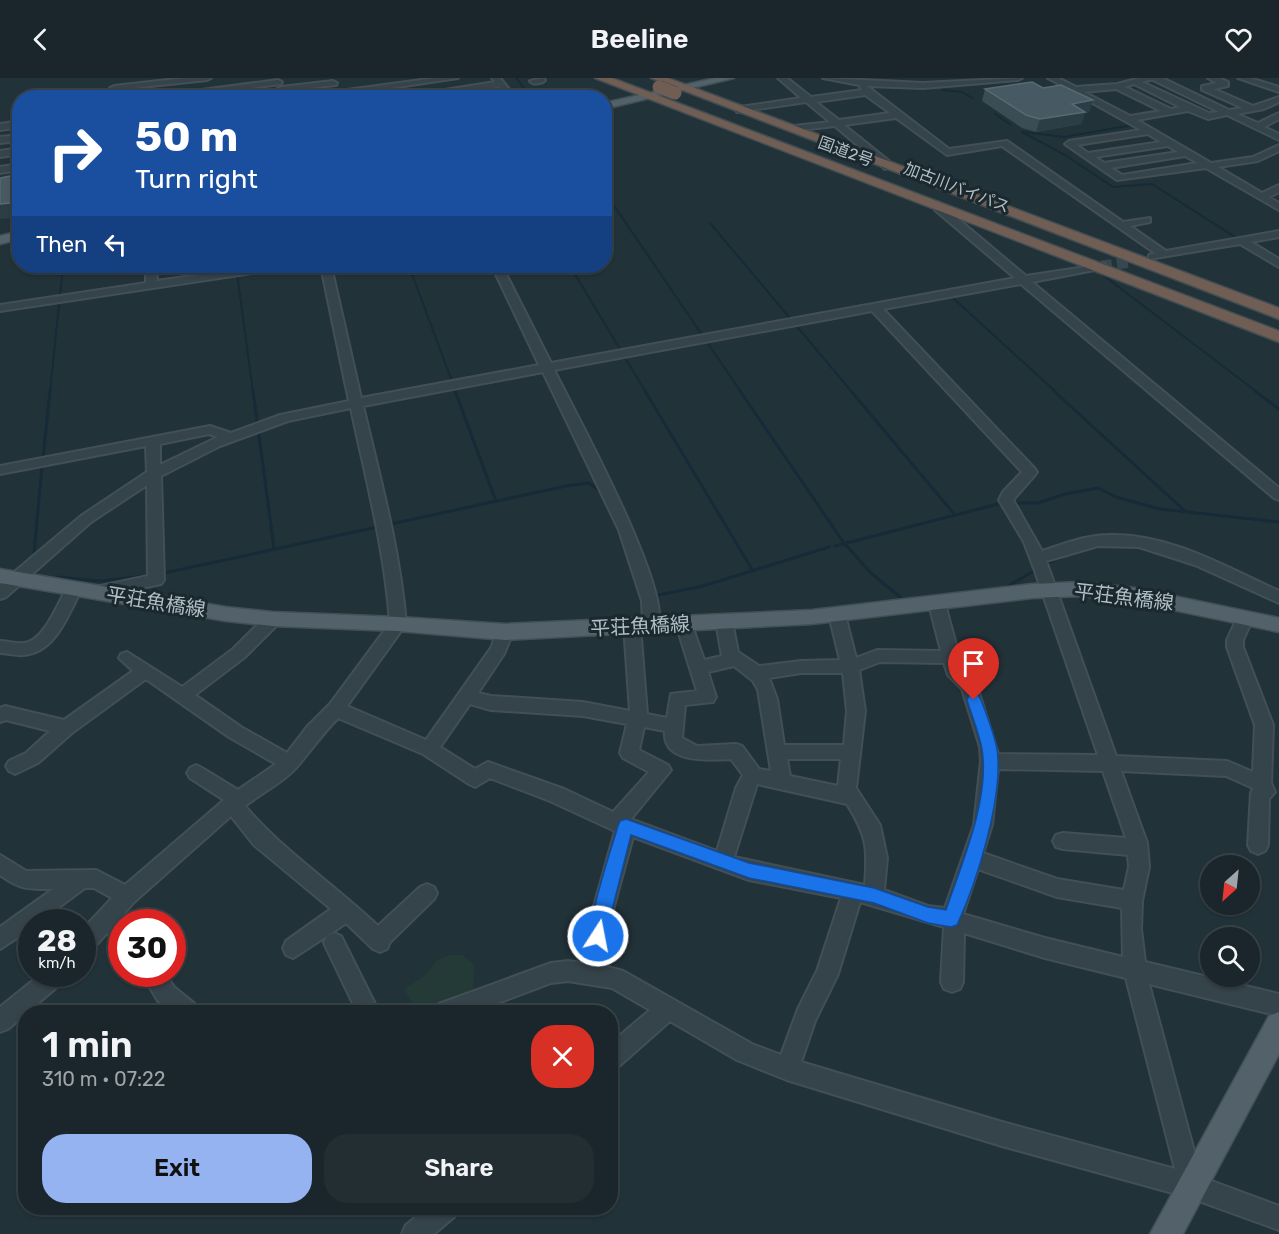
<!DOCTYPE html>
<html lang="en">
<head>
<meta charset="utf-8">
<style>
  :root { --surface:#1a262b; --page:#232e33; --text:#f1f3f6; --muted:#9fa5a9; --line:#384347; --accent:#95b2f1 }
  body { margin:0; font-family:Rubik,"Noto Sans JP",sans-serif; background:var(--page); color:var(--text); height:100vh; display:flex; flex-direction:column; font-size:22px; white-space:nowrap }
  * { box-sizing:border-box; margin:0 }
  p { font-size:20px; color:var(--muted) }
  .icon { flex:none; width:33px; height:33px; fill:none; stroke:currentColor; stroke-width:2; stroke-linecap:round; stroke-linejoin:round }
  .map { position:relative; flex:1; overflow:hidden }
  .sheet { position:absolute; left:18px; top:927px; width:600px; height:210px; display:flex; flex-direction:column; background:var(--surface); border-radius:24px; box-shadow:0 2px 4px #0004,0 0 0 2px var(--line) }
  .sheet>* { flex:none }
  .hud { position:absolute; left:12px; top:12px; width:600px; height:183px; border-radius:24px; box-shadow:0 2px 4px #0004,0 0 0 2px var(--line); background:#1a4fa0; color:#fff; overflow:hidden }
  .needle { width:39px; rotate:207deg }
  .buttons { position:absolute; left:1200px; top:777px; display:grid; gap:12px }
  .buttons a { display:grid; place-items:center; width:60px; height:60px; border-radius:50%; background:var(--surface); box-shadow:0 2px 4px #0004,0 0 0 2px var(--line); font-size:30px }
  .speed { position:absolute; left:18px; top:831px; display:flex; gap:12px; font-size:30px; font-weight:700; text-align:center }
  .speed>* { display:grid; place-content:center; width:78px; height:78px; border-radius:50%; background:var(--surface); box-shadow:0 2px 4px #0004,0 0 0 2px var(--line); line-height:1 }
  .speed small { font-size:15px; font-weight:400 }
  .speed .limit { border:9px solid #d22; background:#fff; color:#111 }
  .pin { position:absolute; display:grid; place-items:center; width:51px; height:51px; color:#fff; margin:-62px -26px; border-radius:50% 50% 50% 0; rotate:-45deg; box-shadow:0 0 6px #0007 }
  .pin .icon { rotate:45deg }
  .me { position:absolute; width:66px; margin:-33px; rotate:11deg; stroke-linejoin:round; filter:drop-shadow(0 0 4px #0008) }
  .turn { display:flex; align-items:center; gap:21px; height:126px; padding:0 24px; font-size:27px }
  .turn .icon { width:78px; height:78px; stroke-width:2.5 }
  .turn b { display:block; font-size:42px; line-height:51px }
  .then { display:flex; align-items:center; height:57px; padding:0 24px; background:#0003; gap:12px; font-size:22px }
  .round { display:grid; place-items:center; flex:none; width:63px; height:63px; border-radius:24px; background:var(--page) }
  .summary { display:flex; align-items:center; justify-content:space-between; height:102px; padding:0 24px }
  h1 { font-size:36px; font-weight:600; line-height:45px }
  .cta { display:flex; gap:12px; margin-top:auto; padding:12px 24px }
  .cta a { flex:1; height:69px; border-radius:24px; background:var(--accent); color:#111; font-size:24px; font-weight:600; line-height:69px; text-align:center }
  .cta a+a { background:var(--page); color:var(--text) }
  header { display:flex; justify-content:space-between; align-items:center; height:78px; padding:0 24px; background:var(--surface); font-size:27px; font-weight:600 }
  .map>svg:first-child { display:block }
  .green { fill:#243a37 }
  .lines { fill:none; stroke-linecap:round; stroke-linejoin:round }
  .stream-far1 { stroke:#162b37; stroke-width:2 }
  .stream { stroke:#162b37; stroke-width:3 }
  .minor-tunnel { stroke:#37474e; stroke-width:11; stroke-dasharray:11 5; stroke-linecap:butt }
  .minor-casing { stroke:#424f56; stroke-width:4 }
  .major-casing { stroke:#424f56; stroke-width:3 }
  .highway-casing { stroke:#404e54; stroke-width:3 }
  .minor { fill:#35434a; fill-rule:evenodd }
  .major { fill:#53626a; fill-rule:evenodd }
  .highway { fill:#705d53; fill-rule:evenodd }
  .highway-bridge-casing { stroke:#404e54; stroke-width:14; stroke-linecap:butt }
  .highway-bridge { stroke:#705d53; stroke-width:13 }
  .wall { fill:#3a4d55 }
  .shaded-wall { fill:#2b3d45 }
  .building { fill:#475962; stroke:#576971; stroke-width:1.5 }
  .route { fill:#1a73e8; stroke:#114b97; stroke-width:1.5 }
  .labels { text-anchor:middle; stroke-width:6; stroke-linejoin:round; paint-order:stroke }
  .far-street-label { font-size:16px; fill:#b0bec6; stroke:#1b282e }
  .street-label { font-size:20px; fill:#b0bec6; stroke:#1b282e }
</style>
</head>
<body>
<header><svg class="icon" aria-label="back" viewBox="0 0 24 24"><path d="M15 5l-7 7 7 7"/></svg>Beeline<svg class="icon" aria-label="heart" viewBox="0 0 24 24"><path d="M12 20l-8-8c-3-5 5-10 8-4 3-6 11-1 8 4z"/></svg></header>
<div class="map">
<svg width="1279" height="1156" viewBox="0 0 1279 1156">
  <rect width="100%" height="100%" fill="#223239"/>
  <!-- green -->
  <polygon class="green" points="450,877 462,877 474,887 473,917 418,934 404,911 426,897 437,882"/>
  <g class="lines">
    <!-- stream-far1 -->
    <g class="stream-far1">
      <polyline points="516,0 532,20"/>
      <polyline points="1108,6 1139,0"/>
      <polyline points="943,12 962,14 972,20"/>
      <polyline points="995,36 1011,47"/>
      <polyline points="1022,54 1065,77 1113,109 1152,106 1235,159"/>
      <polyline points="1024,54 1064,59 1133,47"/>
      <polyline points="604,113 741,314"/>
      <polyline points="1271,120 1279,123"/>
      <polyline points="710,145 852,314"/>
      <polyline points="236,188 253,314"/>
      <polyline points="409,188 456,314"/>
      <polyline points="570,188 620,271"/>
      <polyline points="1103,197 1257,314"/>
      <polyline points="953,220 1056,314"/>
      <polyline points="625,280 646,314"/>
      <polyline points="50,314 63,188"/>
    </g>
    <!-- stream -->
    <g class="stream">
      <polyline points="253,313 274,470"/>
      <polyline points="455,313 496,423"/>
      <polyline points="645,313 753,493"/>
      <polyline points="740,313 844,465 871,495 906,524"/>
      <polyline points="851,313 955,437"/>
      <polyline points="1054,313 1185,433"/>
      <polyline points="1255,313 1279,331"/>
      <polyline points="43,380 50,313"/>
      <polyline points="606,424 613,439"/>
      <polyline points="835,468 1002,425 1038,425 1065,416 1098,410 1116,419 1160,431 1279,444"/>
      <polyline points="34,475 42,388"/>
      <polyline points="1071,476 1105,467"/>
      <polyline points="1043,487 1064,478"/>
      <polyline points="160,496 566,408 589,405 601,414"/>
      <polyline points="634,496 640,511"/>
      <polyline points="58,499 100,503 153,497"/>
      <polyline points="1005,510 1037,491"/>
      <polyline points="653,515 658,517 703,508 829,469"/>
    </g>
    <!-- minor-tunnel -->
    <polyline class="minor-tunnel" points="1101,188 1132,184"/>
    <defs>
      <g id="minor">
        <polygon points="185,0 211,0 207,2 114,12 110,10 114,8"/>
        <polygon points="436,0 458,0 324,20 313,18 317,16"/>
        <polygon points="492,0 500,0 516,20 507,20 499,9 420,20 394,20 495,4"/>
        <path d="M543,0L545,2C542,6 533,7 530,3Z"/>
        <path d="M778,0H787L811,19L862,12L859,7L823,0L923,5L1022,0L1018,2L923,10L867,8L949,71L1007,63L1123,144L1150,140V144L1130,148L1166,173L1279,153V159L1251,164L1279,181V189L1240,166L1149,181V177L1155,175L1002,68L947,77L896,40L844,47L889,83L890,88L885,91L835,48L791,53V49L794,48L830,44L806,24L737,34L736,32L740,29L801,20ZM865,17L890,35L839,42L816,24Z"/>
        <path d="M1048,0H1058L1076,9L1117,6L1140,0H1162L1229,32L1243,30L1202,12V8L1217,5L1208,0H1219L1228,4V8L1214,11L1253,28L1279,19V24L1264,31L1237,36L1258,45L1279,35V41L1264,49L1279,56V62L1227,37L1208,41L1188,33L1137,42L1211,85L1253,79L1279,67V73L1258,83L1218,89L1262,115L1279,107V114L1269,119L1279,125V132L1206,90L1117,102L1065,66L1069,63L1141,52ZM1153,1V2L1219,34L1209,35L1142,4ZM1134,6L1180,29L1171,31L1125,9ZM1116,11L1161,33L1130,38L1084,14ZM1148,56L1161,64L1088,75L1077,67ZM1168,68L1178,74L1104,85L1095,79ZM1185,78L1198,85L1122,97L1111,90Z"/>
        <polygon points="1238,0 1250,0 1279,9 1279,14"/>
        <polygon points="278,2 282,4 281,6 170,20 141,20"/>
        <polygon points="333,3 337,5 336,7 281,13 277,11 281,9"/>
        <polygon points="20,43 20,49 0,52 0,46"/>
        <polygon points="20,57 20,63 0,65 0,59"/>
        <polygon points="20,70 20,76 0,79 0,73"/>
        <polygon points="20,86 20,92 0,95 0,89"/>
        <path d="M938,124L1026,198L1105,186V190L1032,204L1279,410V422L1274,420L1021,206L883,231L1035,391L1037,394L1035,397L1013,422L1042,473C1064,466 1086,457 1109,457C1169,455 1226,489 1279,513V525L1195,487L1139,469L1098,468L1046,483L1116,678L1227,683L1253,694L1255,647L1227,569V562L1239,536H1251L1253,540L1243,562V569L1273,647L1271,705L1275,714L1269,721L1268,767L1265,773L1258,776L1251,773L1248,767L1251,715L1253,710L1226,698L1121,693L1147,765L1149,789L1142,823L1141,851L1145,884L1279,916V938L1149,906L1201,1099L1279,1128V1152L1191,1120L1002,1068L787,1002L737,982L670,943L618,989L610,992V966L650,932L612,910L568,903L551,905L474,934H436L439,926L551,885L568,883L583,885L591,839L615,753L550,723L490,700L475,709L469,706L423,676L338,640C322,656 310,674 295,691C281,706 261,715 245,728C284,774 335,807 378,848L420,809L427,806L434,809L437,815L434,821L390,864L387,871L380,874L373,871L346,845L327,858L334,855L341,858L379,934H357L324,865L327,858L293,880L286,877L283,870L286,863L331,831L254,767L231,738L134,824L120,840L124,844H122V867L115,864L107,855L89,875L82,878V852L112,820L94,810H85L39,844H32V850L0,871V849L53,811C28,811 21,812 0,797V777L26,793L96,792L125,807L224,722L190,700L187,695L190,690L196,687L202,690L238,712L276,686L229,659L146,601L72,655L38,685L15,696L9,693L6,688L9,683L26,675L50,653L6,642L0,644V630L5,628L64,642L133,593L119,580L121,576L127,574L182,609L233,571L267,537H279L281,541L279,545L245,579L195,617L241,649L287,675L307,649L330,626L390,545C385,473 366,401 351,330L288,343L220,368L161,398L164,502L161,506L156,507L96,520L91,518L88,514L91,510L148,498L147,407L91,444L6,519L0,521V506L81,438L147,394L146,368L0,396V388L210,348L231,355L280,337L349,323L321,188H331L361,320L539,287L492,188H502L551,285L1015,200L935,132L933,127ZM872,233L1022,394L1003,414L999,422L1024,464L1035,493L1098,677L998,676L977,608L962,589L945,526L943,522H931L929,526L941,573L877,572L856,580L845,537L843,533H831L829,537L840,582L801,583L759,588L738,574L732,544L730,540H718L716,544L722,578L704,582L690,542H678L676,546L697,613L671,616L667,640L647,636L640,548L638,544H626L624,548L630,633L583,624L491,618L478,615L504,576L513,554L511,550H499L491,570L426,662L347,628L406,546C400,472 380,400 363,328L543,294L619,452L642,523L643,547L645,551H657C676,518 574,332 554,292ZM209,356L218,359L160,387V366ZM880,584L944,585L948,597L962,611L980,669L981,683L974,747L945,830L928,828L884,812L887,780L880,747L856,710L865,633L859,592ZM734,588L753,603L758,612L771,693L759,691L742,668L736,666L697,668L682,660L685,627L713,624L716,619L708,594ZM801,595H843L847,633L844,667H784L777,621L769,600ZM470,626L491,632L583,638L627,646L620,675L623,680L649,694L613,734L564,711L488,684L475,691L440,669ZM644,649L665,653C662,686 709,682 731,681L743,697L736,710L717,773L631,741L671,692L668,687L639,672ZM787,681H841L838,708L790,698ZM998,691L1103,693L1126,760L1063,755L1056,757L1053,763L1056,769L1063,771L1128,777L1129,789L1124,812L1057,801L983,775L992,747ZM757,706L847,726C867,758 868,770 865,807L734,779ZM633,759L749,802L841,820L817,893L798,931L781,977L752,966L623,893L604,888L611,839ZM978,791L1057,819L1122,830L1123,879L1045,860L963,836ZM860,824L944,849L941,904L944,911L952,914L960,911L963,904L964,855L1045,880L1126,900L1175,1091L1002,1044L801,984L815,943L838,896Z"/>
        <polygon points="146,188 156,188 157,203 262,188 285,188 280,191 0,233 0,227 146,205"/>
        <path d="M74,505L79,506L82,510C69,535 56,575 23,577C16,578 8,575 0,575V563C8,563 16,566 24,565C45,563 59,522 69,506Z"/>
        <polygon points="41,896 68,896 64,903 8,951 0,954 0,929"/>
        <polygon points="142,896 165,896 174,909 195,926 198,934 171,934 158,923"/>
        <polygon points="427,1130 457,1130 454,1139 434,1156 402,1156 406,1147"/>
      </g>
      <g id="major">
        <polygon points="715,0 734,0 604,31 604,25"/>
        <polygon points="20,153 20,161 0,166 0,158"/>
        <polygon points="0,491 226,529 273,534 398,539 505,546 812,532 1032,506 1081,504 1135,510 1279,540 1279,554 1135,524 1081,518 1032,520 812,546 505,562 398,553 273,548 226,543 0,505"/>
        <polygon points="1279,934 1279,976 1183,1156 1150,1156 1269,938"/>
      </g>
      <g id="highway">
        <polygon points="595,0 612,0 1279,253 1279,264"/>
        <polygon points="651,0 668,0 1279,230 1279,241"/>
      </g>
    </defs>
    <!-- minor casing -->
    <use href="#minor" class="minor-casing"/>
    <!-- major casing -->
    <use href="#major" class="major-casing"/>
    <!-- highway casing -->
    <use href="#highway" class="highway-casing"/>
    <!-- minor -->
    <use href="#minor" class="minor"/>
    <!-- major -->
    <use href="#major" class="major"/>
    <!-- highway -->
    <use href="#highway" class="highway"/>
    <defs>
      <polyline id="highway-bridge" points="659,9 675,15"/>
    </defs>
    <!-- highway-bridge casing -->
    <use href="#highway-bridge" class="highway-bridge-casing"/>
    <!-- highway-bridge -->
    <use href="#highway-bridge" class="highway-bridge"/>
  </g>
  <!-- wall -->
  <polygon class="wall" points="1043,10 1093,22 1089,34 1085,35 1081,46 1036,54 1022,50 982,23 985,11"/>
  <!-- shaded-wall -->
  <g class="shaded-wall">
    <polygon points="1093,22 1089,34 1085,35 1081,46 1036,54 1040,41 1072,26"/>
    <polygon points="20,124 20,139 0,141 0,126"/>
  </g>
  <!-- building -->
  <g class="building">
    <polygon points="1032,4 1043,10 1061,7 1093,22 1072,26 1085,34 1040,41 1026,37 985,11"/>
    <polygon points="20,96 20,124 0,126 0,100"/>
  </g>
  <!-- route -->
  <path class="route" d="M974,616L979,618L981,622C987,638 994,655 997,671C1004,717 977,804 957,847L951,849L928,845L874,825L749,800L631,757L604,864L598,866L592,864C585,847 612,769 618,748L620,743L626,741L749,785L874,810L928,829L946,832C962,785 990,721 982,671C979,655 972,638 967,622L969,618Z"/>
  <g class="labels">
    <!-- far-street labels -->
    <g class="far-street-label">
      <text transform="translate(846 73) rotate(20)" y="6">国道2号</text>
      <text transform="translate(957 109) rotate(21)" y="6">加古川バイパス</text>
    </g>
    <!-- street labels -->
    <g class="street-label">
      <text transform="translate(1124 519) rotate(7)" y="7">平荘魚橋線</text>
      <text transform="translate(156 524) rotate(9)" y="7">平荘魚橋線</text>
      <text transform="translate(640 548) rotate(-3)" y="7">平荘魚橋線</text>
    </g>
  </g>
</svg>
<div class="buttons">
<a><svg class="needle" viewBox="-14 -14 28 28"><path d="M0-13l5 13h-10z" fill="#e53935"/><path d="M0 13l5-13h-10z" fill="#9fa5a9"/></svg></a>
<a><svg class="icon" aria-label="search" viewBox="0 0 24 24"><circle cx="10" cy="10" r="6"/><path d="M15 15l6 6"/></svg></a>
</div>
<div class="speed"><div>28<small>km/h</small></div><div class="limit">30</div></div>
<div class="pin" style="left:974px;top:622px;background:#d93025"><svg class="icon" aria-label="arrive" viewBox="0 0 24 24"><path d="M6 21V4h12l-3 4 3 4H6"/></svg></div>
<svg class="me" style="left:598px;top:858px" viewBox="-20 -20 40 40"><circle r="17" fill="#1a73e8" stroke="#fff" stroke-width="3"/><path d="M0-11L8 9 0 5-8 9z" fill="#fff"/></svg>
<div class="hud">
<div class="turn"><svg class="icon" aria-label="right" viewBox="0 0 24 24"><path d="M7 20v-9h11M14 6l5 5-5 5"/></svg><div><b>50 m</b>Turn right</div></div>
<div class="then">Then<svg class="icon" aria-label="left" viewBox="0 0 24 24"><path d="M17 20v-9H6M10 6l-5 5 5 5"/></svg></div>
</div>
<section class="sheet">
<div class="summary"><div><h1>1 min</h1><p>310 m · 07:22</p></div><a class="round" style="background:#d93025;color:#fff"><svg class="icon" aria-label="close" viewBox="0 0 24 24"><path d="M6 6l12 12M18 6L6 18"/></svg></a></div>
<div class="cta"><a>Exit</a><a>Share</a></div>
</section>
</div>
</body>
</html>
